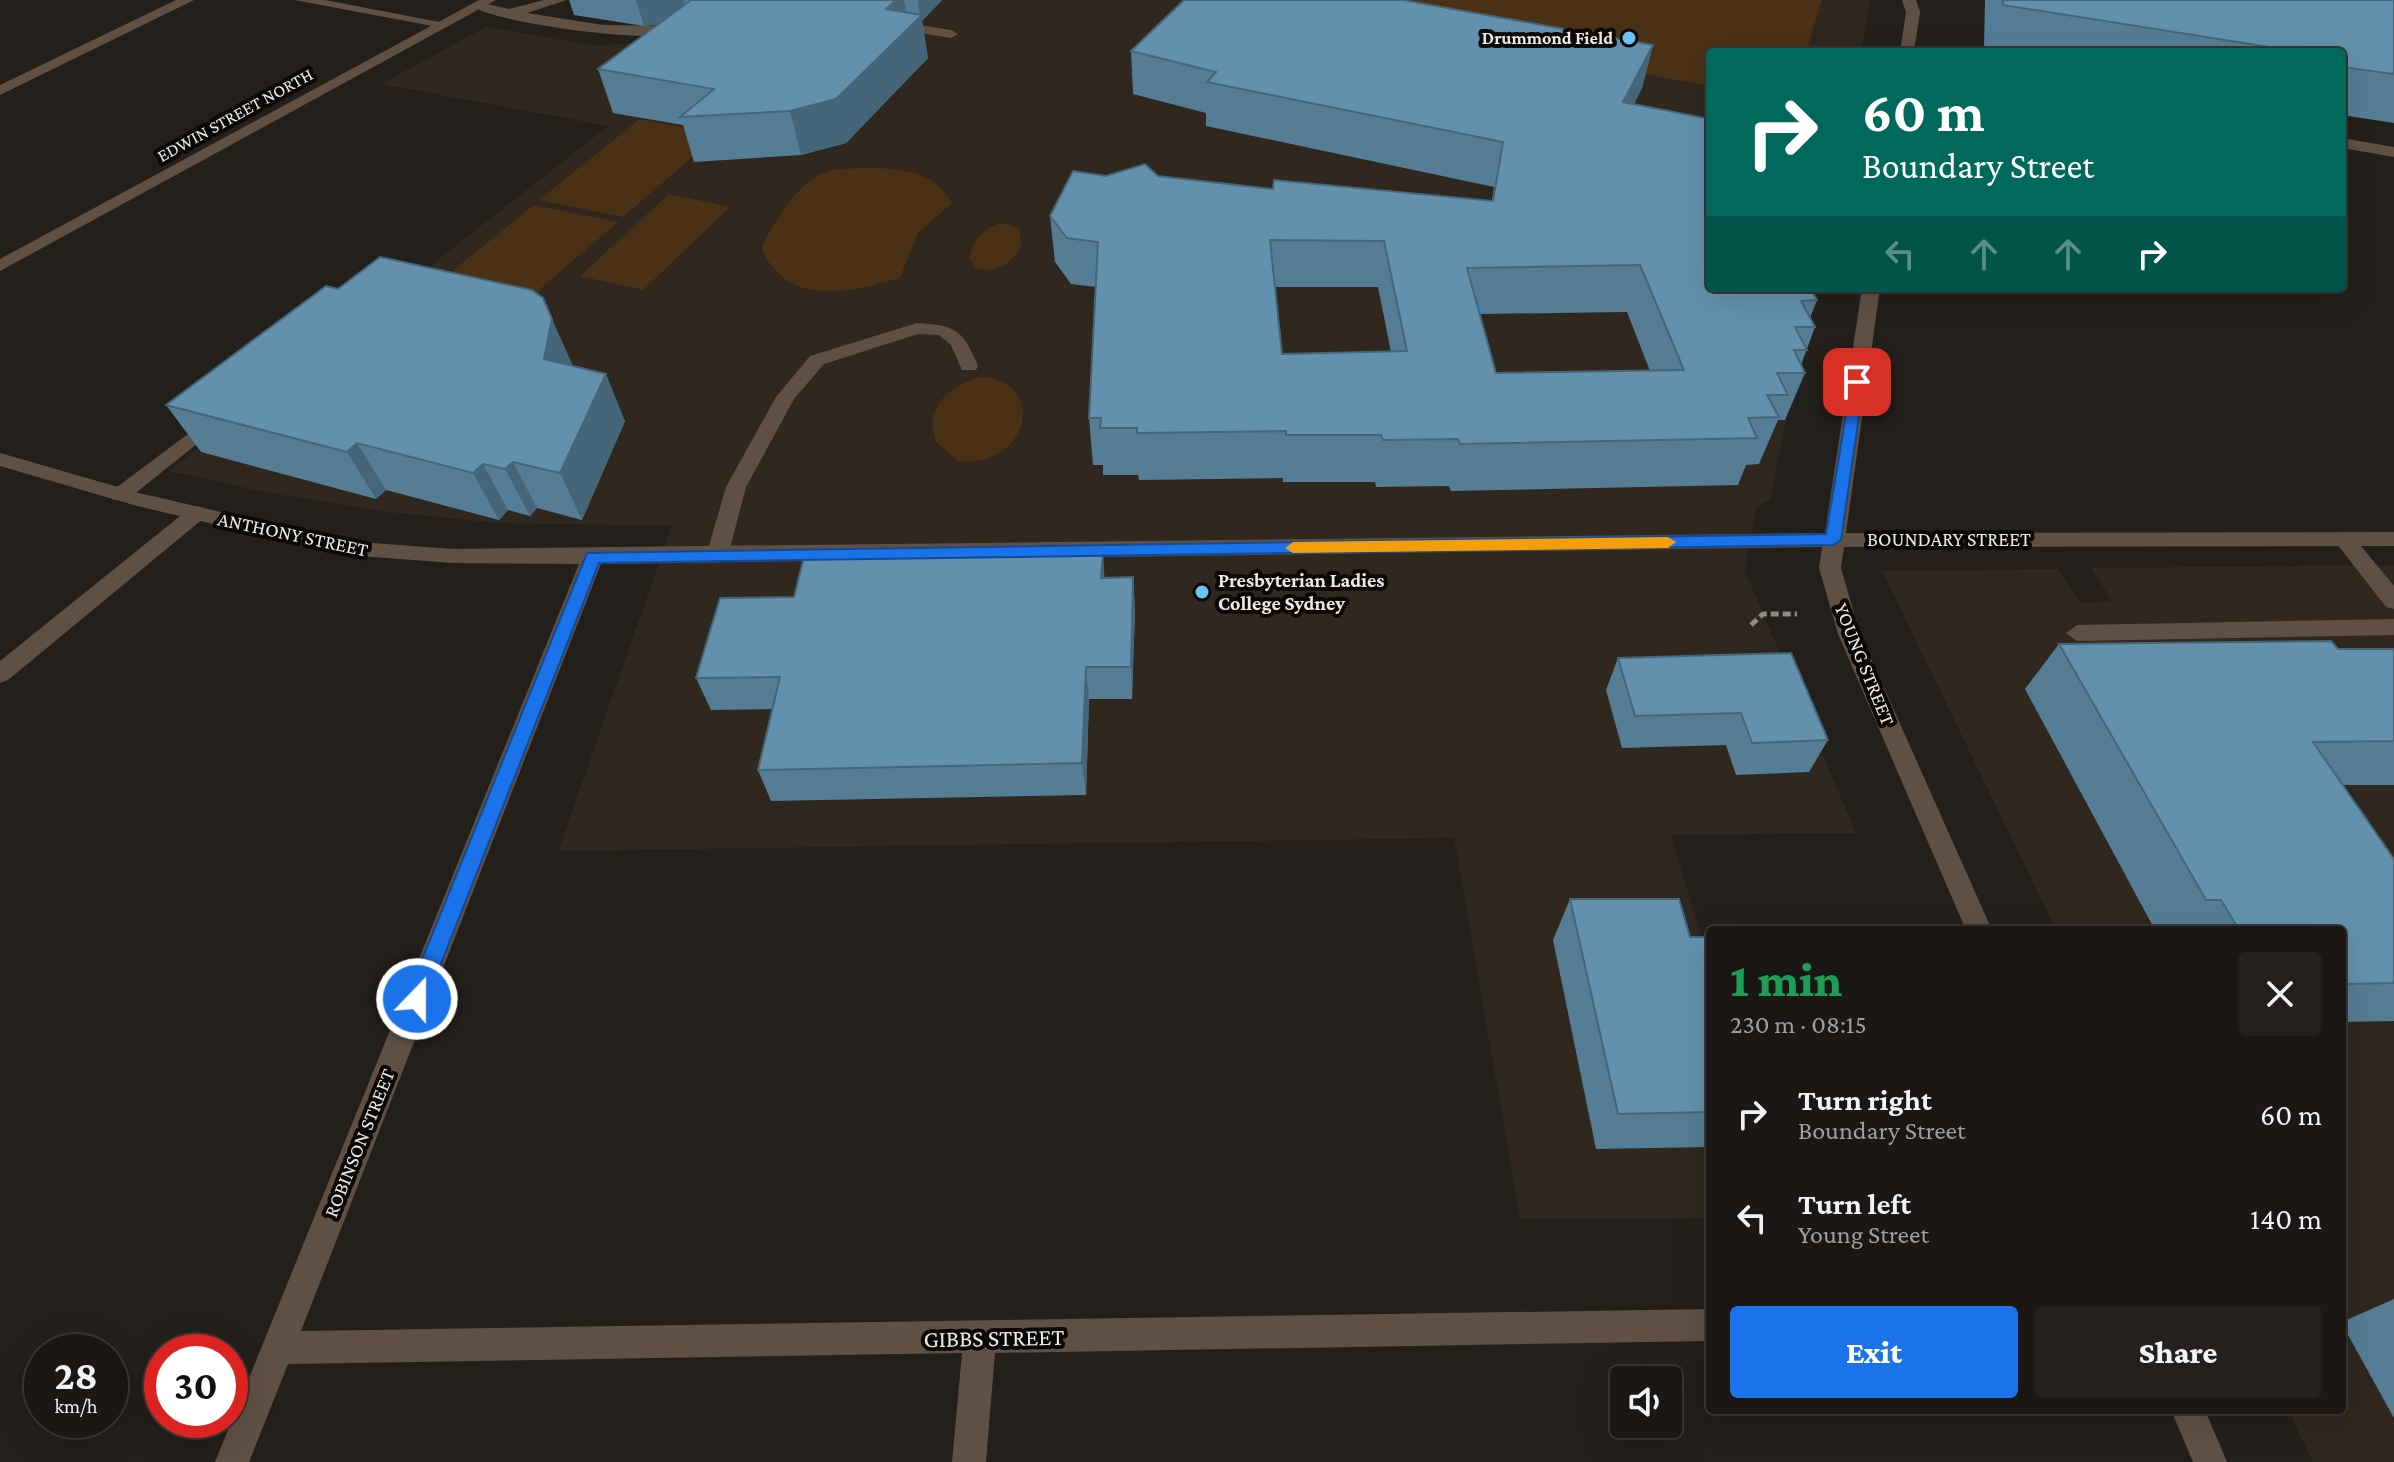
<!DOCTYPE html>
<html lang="en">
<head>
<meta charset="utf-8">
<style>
  :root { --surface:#1a1714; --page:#23201d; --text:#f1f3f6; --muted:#9f9fa0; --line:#383634; --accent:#1a73e8 }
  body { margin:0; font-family:"Crimson Pro",serif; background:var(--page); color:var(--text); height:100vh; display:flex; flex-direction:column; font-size:30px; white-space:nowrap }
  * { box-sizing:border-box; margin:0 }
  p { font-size:26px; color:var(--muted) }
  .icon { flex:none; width:44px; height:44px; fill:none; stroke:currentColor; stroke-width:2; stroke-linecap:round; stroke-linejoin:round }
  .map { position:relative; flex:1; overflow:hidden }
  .details { position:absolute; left:1706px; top:926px; width:640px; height:488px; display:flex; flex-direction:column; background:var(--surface); border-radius:8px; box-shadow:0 8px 32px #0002,0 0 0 2px var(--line) }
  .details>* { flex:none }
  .hud { position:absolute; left:1706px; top:48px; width:640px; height:244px; border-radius:8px; box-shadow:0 8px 32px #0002,0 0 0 2px var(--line); background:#00695c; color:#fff; overflow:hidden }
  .controls { position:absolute; left:1610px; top:1366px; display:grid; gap:16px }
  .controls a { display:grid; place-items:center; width:72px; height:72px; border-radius:8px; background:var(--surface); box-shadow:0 8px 32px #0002,0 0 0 2px var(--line); font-size:40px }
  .speed { position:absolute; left:24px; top:1334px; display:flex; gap:16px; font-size:40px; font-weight:700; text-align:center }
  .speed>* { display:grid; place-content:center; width:104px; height:104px; border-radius:50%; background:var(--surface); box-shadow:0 8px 32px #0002,0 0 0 2px var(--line); line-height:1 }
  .speed small { font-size:20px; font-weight:400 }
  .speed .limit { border:12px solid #d22; background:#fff; color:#111 }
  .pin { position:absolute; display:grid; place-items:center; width:68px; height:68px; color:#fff; margin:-34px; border-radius:16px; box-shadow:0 4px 12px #0006 }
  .me { position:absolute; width:88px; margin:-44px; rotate:22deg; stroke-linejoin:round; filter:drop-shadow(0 0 6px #0008) }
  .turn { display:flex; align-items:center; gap:28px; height:168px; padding:0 24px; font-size:36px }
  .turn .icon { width:104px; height:104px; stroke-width:2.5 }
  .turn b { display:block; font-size:56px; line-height:68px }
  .lanes { display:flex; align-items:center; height:76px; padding:0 24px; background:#0003; justify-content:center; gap:40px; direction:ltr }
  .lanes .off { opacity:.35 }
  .round { display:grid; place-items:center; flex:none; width:84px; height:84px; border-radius:8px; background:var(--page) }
  .summary { display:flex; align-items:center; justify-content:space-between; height:136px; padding:0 24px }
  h1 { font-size:48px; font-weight:800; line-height:60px; color:#1e9e55 }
  .cta { display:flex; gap:16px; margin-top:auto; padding:16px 24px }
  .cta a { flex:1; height:92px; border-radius:8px; background:var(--accent); color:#fff; font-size:32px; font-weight:800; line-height:92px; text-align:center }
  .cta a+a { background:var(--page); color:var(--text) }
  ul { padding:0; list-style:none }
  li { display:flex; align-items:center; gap:24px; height:104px; padding:0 24px }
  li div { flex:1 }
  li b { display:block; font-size:30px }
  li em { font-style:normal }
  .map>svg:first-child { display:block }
  .built { fill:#30271e }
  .green { fill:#4a3015 }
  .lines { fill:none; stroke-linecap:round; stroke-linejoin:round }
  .path { stroke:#8e8b87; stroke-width:5; stroke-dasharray:8 4; stroke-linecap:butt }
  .service { fill:#5f5043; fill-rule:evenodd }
  .minor { fill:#5f5043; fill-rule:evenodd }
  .wall { fill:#557d95; fill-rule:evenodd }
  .shaded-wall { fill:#456679 }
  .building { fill:#6391ad; stroke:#456679; stroke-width:2; fill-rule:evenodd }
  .route { fill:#1a73e8; stroke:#114b97; stroke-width:2 }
  .slow { fill:#f59e0b }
  .poi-dot { fill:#6dc2f3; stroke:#0b0907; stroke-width:3 }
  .labels { text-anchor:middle; stroke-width:8; stroke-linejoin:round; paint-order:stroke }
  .far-poi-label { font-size:18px; font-weight:bold; fill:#ece9e6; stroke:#0b0907; text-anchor:end }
  .far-street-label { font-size:18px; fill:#ece9e6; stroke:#0b0907 }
  .street-label { font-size:20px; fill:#ece9e6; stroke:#0b0907 }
  .poi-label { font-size:20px; font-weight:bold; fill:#ece9e6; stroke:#0b0907; text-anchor:start }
  .near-street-label { font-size:24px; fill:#ece9e6; stroke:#0b0907 }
</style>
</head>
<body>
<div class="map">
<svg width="2394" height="1462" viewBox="0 0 2394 1462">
  <rect width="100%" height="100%" fill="#231f1a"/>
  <!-- built -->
  <g class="built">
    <polygon points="880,0 1870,0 1861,52 1710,52 1710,288 1812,288 1770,500 1756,507 1745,571 1856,833 1671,835 1710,967 1710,1218 1520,1219 1454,838 558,851 672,526 496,523 379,511 270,493 169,471 608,126 381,84 486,27 591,45 660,43"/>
    <polygon points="2394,565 2394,1462 2313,1462 2288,1410 2342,1410 2342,930 2056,930 1882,571 2058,569 2080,603 2112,601 2091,568"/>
  </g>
  <!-- green -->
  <g class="green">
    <polygon points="1386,0 1822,0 1806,52 1710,52 1710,86 1367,23"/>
    <polygon points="640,119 719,134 623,217 539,200"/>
    <path d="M878,168C910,170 935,173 952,203L918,233L900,278C848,293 788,308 761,248C774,223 791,193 815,177C831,166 860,169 878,168Z"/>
    <polygon points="669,194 730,207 643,290 580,276"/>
    <polygon points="534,205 618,222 504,320 415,301"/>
    <path d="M1000,223L1020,228L1021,248C1009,264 997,274 976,268L969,257C975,239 982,229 1000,223Z"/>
    <path d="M985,377C1051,386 1024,470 958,461L936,442C923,407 952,381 985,377Z"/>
  </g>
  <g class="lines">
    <!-- path -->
    <polyline class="path" points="1751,625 1763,614 1797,614"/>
    <!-- service -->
    <g class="service">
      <polygon points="176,0 194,0 0,95 0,85"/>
      <polygon points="294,0 325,0 450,24 443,28"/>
      <path d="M544,0H567L527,13L603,25L679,26L686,30C664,47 494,23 472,6L479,2L509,9Z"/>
      <polygon points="894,21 951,30 958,34 951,38 889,28 889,22"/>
      <path d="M917,323C956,325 963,330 978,366L976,370H962L951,345L939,335L918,334L824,364L794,399L746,487L728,556L717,563L709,561L706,556L726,487L776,397L810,356Z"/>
      <polygon points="216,413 223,415 226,419 223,423 127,500 113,500 110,495 113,490"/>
      <polygon points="197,506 204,508 207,513 204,518 8,680 0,683 0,661 190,508"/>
      <polygon points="2344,532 2351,534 2394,586 2394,609 2386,607 2337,544 2333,539"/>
      <polygon points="2394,619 2394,635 2077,641 2066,633 2077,625"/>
    </g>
    <!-- minor -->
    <g class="minor">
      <polygon points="479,0 496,0 0,271 0,259"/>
      <polygon points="1902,0 1916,0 1920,12 1914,52 1900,52 1906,12"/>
      <polygon points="2342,138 2394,147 2394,157 2342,148"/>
      <polygon points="1862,288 1880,288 1846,533 2394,532 2394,546 1844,547 1841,568 1860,634 1992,930 1966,930 1838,634 1819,568 1822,547 601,564 301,1331 1710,1309 1710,1341 995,1353 986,1462 952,1462 962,1353 288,1364 249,1462 215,1462 579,564 453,563 346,555 137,506 0,466 0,453 139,493 346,541 453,549 1825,533"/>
      <polygon points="2171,1410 2205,1410 2227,1462 2193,1462"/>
    </g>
  </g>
  <!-- wall -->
  <g class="wall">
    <polygon points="569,0 942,0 922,21 928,58 846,143 801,155 694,162 683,125 613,113 598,69 658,24 644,26 574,15"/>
    <polygon points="1985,0 2394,0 2394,123 2342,115 2342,52 2012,52 1984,47"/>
    <path d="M1653,45L1642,88L1634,104L1817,300L1810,318L1815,327L1801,365L1805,373L1785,420H1778L1759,464L1746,465L1738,485L1451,491L1449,486L1376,487L1375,482H1283V478L1139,480L1138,475H1103V465H1093L1089,418L1096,287L1071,284L1055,262L1050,216L1106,176H1158L1273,189L1492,201L1494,187L1206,126V113L1133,94L1131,51ZM1275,287H1378L1391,352L1282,354ZM1627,312L1650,371L1496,373L1480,314Z"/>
    <polygon points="573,366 625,421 582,520 537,508 530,516 508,510 499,520 386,490 376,499 201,452 166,405"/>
    <polygon points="1104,577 1133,577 1135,610 1132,699 1089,699 1086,795 771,801 758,770 772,709 711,710 696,678 794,597"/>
    <polygon points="2059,644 2338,649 2394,649 2394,785 2343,785 2394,859 2394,1021 2342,1022 2342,930 2155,930 2025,689"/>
    <polygon points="1618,658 1828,740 1809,772 1736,775 1726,745 1622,748 1606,690"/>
    <polygon points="1570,899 1690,937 1710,937 1710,1147 1596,1149 1553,940"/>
    <polygon points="2394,1299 2394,1418 2342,1324 2342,1322"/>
  </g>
  <!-- shaded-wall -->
  <g class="shaded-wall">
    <polygon points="636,0 684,0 690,21 644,26"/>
    <polygon points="896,0 904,0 909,28 920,17 918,0 942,0 922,21 928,58 846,143 801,155 790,111"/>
    <polygon points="1653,45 1642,88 1612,146 1623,102"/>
    <polygon points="552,319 573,366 544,359"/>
    <polygon points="606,374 625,421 582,520 560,473"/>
    <polygon points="357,443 386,490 376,499 347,452"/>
    <polygon points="513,462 537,508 530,516 505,469"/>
    <polygon points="483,464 508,510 499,520 473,473"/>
    <polygon points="1103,553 1105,586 1101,578"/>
    <polygon points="1133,577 1135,610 1132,699 1131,667"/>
    <polygon points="1086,667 1089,699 1086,795 1082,763"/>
  </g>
  <!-- building -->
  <g class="building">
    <polygon points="691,0 896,0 886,9 922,15 836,99 790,111 680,117 714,89 598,69"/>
    <path d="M1184,0H1403L1653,45L1623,102L1710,119V288H1810L1817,300L1801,301L1815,327H1795L1807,350H1794L1805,373H1777L1788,395H1767L1779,417L1748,418L1757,438L1460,444L1458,439L1383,440L1381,435H1286V431L1137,433V428H1100L1101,418H1089L1098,242L1067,238L1050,216L1073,171L1106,176L1145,164L1158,176L1273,189L1274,180L1493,201L1503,142L1207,82L1216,72L1131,51ZM1270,240L1384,241L1407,351L1282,354ZM1640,265L1684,370L1496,373L1467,268Z"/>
    <polygon points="2003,0 2394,0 2394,74 2342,67 2342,52 2301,52 2003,5"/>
    <polygon points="380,257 532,290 543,298 552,319 544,359 606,374 560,473 513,462 505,469 483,464 473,473 357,443 347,452 166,405 326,286 338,289"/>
    <polygon points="1103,553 1101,578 1133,577 1131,667 1086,667 1082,763 758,770 780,677 696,678 720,598 794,597 804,557"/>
    <polygon points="2331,641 2338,649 2394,649 2394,741 2313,742 2394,859 2394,983 2342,984 2342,930 2239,930 2221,900 2206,900 2059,644"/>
    <polygon points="1791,653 1828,740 1752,743 1741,713 1635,716 1618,658"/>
    <polygon points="1570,899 1679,899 1690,937 1710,937 1710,1112 1618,1114"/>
  </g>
  <!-- route -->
  <polygon class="route" points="1852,379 1864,382 1841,540 1833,545 599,563 427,999 424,1006 417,1009 409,1006 406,999 587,553 1826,534"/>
  <!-- slow -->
  <polygon class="slow" points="1668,537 1676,542 1668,548 1293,553 1285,548 1293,542"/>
  <!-- markers -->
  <g class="poi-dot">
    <circle cx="1629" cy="38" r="8"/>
    <circle cx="1202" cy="592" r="8"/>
  </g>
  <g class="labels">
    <!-- far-poi labels -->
    <g class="far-poi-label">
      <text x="1613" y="44">Drummond Field</text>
    </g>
    <!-- far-street labels -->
    <g class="far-street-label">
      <text transform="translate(235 115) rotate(-29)" y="6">EDWIN STREET NORTH</text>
    </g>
    <!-- street labels -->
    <g class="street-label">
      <text transform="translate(293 534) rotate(12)" y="7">ANTHONY STREET</text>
      <text x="1949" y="546">BOUNDARY STREET</text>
      <text transform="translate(1865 664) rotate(68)" y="7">YOUNG STREET</text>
      <text transform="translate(359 1143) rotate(-68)" y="7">ROBINSON STREET</text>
    </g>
    <!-- poi labels -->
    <g class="poi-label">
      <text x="1218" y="587">Presbyterian Ladies<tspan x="1218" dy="23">College Sydney</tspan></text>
    </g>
    <!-- near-street labels -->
    <g class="near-street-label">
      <text transform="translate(994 1338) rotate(-1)" y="8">GIBBS STREET</text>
    </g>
  </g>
</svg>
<div class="controls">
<a><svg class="icon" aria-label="sound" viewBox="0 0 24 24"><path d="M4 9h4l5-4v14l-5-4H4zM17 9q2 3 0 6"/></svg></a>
</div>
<div class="speed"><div>28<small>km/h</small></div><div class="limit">30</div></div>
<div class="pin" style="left:1857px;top:382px;background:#d93025"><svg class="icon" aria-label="arrive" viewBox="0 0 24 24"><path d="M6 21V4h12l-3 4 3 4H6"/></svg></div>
<svg class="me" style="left:417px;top:999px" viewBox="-20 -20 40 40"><circle r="17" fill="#1a73e8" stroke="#fff" stroke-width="3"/><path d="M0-11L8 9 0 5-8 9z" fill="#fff"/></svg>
<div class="hud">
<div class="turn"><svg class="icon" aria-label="right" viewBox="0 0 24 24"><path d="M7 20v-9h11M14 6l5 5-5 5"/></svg><div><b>60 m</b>Boundary Street</div></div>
<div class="lanes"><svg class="icon off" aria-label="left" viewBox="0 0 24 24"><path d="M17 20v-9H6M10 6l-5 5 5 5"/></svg><svg class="icon off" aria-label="ahead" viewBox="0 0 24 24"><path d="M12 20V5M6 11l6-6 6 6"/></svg><svg class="icon off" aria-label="ahead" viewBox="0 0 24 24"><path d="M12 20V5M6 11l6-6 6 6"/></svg><svg class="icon" aria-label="right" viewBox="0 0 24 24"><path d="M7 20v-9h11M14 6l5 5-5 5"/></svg></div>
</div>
<section class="details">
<div class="summary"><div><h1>1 min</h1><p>230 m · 08:15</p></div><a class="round"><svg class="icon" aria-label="close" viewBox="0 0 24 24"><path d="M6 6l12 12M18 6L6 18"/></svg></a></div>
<ul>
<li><svg class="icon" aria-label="right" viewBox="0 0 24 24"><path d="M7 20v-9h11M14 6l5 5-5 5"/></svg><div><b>Turn right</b><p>Boundary Street</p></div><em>60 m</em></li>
<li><svg class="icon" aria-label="left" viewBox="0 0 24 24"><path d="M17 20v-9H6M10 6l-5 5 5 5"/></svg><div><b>Turn left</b><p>Young Street</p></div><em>140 m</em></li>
</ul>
<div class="cta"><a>Exit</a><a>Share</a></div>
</section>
</div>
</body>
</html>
